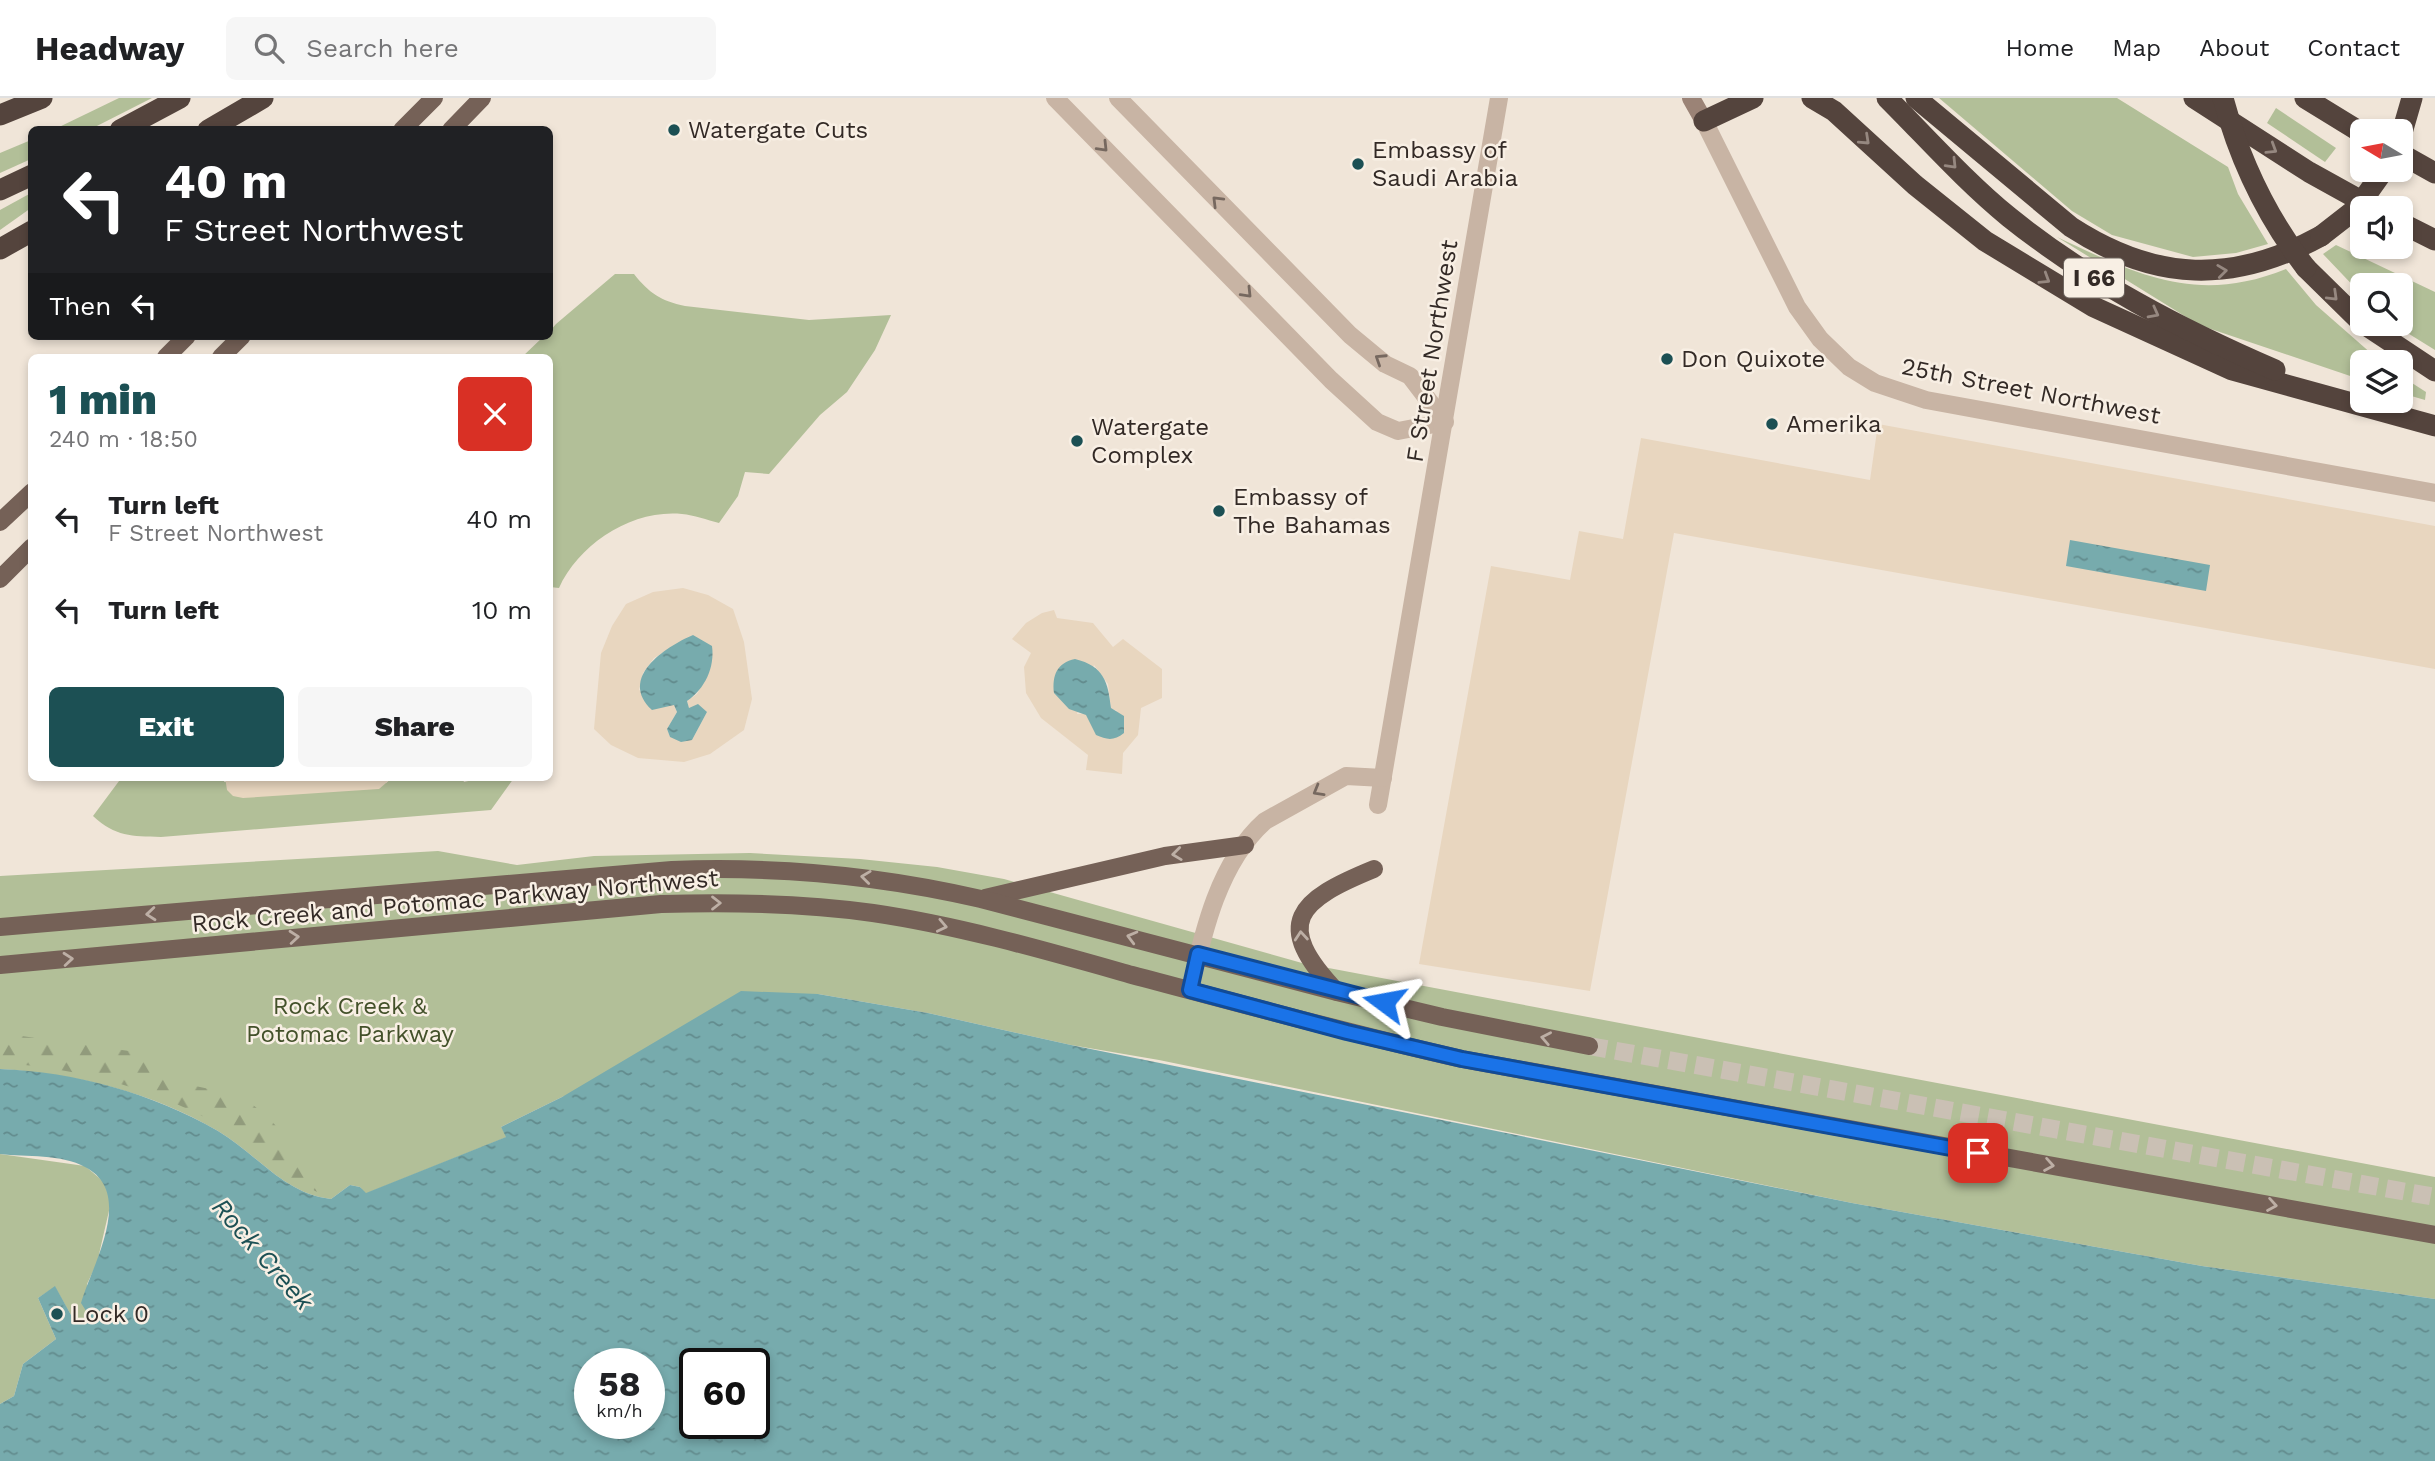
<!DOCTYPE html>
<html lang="en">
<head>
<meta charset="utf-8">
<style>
  :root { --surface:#fff; --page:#f6f6f6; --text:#202124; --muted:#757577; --line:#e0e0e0; --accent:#1c5054 }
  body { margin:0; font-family:"Work Sans",sans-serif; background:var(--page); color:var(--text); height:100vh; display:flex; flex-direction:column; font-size:26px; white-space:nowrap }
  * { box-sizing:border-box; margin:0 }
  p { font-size:23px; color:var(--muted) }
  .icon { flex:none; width:38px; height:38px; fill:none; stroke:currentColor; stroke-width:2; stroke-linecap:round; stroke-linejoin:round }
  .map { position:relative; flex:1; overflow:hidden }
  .details { position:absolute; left:28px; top:256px; width:525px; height:427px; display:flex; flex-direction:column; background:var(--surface); border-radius:10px; box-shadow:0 4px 10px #0003 }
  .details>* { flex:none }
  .banner { position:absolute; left:28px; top:28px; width:525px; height:214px; border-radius:10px; box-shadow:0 4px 10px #0003; background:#202124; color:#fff; overflow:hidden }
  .needle { width:46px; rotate:280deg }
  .controls { position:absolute; left:2350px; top:21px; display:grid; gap:14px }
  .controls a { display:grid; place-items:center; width:63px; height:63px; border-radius:10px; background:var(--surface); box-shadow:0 4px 10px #0003; font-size:35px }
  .speed { position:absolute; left:574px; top:1250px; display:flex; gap:14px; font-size:35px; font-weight:700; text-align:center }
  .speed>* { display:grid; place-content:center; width:91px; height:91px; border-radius:50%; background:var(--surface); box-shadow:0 4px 10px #0003; line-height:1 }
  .speed small { font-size:18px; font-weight:400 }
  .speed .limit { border:4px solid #111; border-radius:10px; background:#fff; color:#111 }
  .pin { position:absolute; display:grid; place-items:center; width:60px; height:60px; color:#fff; margin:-30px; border-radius:14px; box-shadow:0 4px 10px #0006 }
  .me { position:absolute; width:77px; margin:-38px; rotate:283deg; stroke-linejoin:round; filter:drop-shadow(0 0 5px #0008) }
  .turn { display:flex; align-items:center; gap:24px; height:147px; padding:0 21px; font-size:32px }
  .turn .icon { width:91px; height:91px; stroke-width:2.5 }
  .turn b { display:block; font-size:49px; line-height:60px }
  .then { display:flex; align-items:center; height:66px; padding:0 21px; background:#0003; gap:14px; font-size:26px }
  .round { display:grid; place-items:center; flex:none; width:74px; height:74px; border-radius:10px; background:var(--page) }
  .headline { display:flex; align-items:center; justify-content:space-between; height:119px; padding:0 21px }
  h1 { font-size:42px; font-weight:800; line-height:52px; color:var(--accent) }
  .primary-button { display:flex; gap:14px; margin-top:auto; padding:14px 21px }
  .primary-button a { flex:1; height:80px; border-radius:10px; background:var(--accent); color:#fff; font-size:28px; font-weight:800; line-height:80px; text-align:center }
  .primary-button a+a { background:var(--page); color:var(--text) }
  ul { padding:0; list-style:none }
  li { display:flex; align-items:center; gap:21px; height:91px; padding:0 21px }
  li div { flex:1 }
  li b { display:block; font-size:26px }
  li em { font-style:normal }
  header { display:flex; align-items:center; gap:42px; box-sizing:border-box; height:98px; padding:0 35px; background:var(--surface); border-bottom:2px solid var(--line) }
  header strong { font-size:33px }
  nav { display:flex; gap:38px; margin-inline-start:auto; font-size:24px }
  .search { width:490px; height:63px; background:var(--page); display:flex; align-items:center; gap:18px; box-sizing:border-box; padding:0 24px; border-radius:10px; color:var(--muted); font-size:26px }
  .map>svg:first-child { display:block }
  .green { fill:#b2bf98 }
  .forest { fill:url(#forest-firs) }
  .plaza { fill:#e8d6bf; fill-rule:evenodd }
  .water { fill:url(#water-ripples); fill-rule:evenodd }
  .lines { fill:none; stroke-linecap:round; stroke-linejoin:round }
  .primary-tunnel { stroke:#cac0b4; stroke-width:18; stroke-dasharray:18 9; stroke-linecap:butt }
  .street { stroke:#c8b4a4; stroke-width:18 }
  .secondary { stroke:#9b8376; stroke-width:18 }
  .primary { stroke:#756157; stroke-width:18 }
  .highway { stroke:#54443d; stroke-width:21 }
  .highway-bridge { stroke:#54443d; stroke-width:21 }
  .oneway { stroke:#968880 }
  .oneway2 { stroke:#76685f }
  .oneway3 { stroke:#bdafa5 }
  .route-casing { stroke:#114b97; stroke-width:18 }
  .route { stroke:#1a73e8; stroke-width:12 }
  .poi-dot { fill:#1c5054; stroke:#f8efe4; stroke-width:2.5 }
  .labels { text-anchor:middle; stroke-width:5; stroke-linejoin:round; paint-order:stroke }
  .shield { fill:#f8efe4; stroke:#6e655f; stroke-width:2 }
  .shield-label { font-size:23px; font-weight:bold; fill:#332a26 }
  .poi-label { font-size:24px; fill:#332a26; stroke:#f8efe4; text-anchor:start }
  .street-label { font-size:24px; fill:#332a26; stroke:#f8efe4 }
  .park-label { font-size:24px; fill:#43512a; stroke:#f8efe4 }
  .water-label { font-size:26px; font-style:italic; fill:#1c5054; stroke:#f8efe4 }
</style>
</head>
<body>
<header>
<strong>Headway</strong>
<div class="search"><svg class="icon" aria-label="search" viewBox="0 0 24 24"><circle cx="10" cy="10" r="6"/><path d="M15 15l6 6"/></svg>Search here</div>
<nav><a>Home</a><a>Map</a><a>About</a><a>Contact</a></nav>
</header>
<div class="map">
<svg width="2435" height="1363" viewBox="0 0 2435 1363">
  <defs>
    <pattern id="forest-firs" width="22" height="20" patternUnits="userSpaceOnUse" patternTransform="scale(1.75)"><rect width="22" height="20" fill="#b2bf98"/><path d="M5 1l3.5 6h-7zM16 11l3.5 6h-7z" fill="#919b7c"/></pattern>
    <pattern id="water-ripples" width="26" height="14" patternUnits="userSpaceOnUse" patternTransform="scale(1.75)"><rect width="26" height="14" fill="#77abad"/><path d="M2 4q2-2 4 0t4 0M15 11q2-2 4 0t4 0" fill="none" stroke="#628b8d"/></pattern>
  </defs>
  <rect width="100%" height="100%" fill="#f0e5d8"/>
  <!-- green -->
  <g class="green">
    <polygon points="119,0 152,0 91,31 55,31"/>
    <polygon points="1939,0 2117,0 2228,69 2238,96 2268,146 2236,155 2193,159 2112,137 2072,113"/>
    <polygon points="2276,10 2336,50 2325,64 2267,25"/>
    <polygon points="31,42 31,61 0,75 0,55"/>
    <polygon points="31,95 31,110 0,132 0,112"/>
    <path d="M2057,139C2138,177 2197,207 2286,171L2316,207L2381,264H2362V282L2199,227Z"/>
    <polygon points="2336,147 2435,194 2435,252 2393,226 2401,226 2401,187 2362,187 2362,197 2323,156"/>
    <path d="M615,176H634C649,195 661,203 685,208L809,222L891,217L875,252L847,294L820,317L769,376L745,374L738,398L719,425C707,422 694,417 682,416C632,411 579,446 559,490L550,489V259H522L544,238H550V233L556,226Z"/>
    <polygon points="2401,278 2426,294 2425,302 2401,295"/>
    <path d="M122,679H225L224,684L386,685L393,679H462L464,684L486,679L514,680L491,712L161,739C131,738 116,739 93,718Z"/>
    <path d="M438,753L517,767L594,758L750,755L860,761L937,769L1004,781L1302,865L2435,1079V1201L2202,1168L1852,1105L1159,962L1071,947L928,915L818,896L562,999L501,1029L507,1039L365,1096L360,1089L350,1087L331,1101C284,1096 257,1056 218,1033C151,994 77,976 0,971V778Z"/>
    <polygon points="0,1056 85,1068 104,1084 111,1104 97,1165 87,1186 87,1221 82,1226 76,1226 55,1189 38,1200 56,1241 23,1266 14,1298 0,1306"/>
  </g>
  <!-- forest -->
  <path class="forest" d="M0,935L129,953L157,963L186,986L242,998L270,1021L291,1046L317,1094C303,1086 287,1080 275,1070C261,1059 248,1046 234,1036C168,994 78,969 0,965Z"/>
  <!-- plaza -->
  <g class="plaza">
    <polygon points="1878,326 2435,428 2435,571 1674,435 1590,893 1419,866 1491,468 1570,482 1579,433 1623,441 1641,340 1870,382"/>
    <path d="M683,490L708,497L733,511L744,544L752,601L744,632L710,656L684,664L638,660L611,647L594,631L601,555L612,528L626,506L653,494ZM693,537L709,574L697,596L687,603L689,611L707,614L692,642L670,639L667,631L677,614L674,607L639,592L643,575L654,560Z"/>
    <path d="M1054,512L1057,520L1093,525L1113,549L1123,541L1162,571V600L1141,610L1138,637L1123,655L1122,676L1086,672L1088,657L1041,620L1026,595L1024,569L1031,555L1012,541L1026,525L1042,515ZM1094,567L1108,586L1111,611L1118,613L1077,616Z"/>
    <polygon points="225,679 393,679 379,691 243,700 233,698 227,692"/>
  </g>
  <!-- water -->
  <g class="water">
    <polygon points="2070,442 2210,467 2206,493 2066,468"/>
    <path d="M693,537L712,548C715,569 705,591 687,603L689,610L698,606L707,614L692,642L681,644L670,639L667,631L677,614L674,607L652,612C618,580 665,549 693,537Z"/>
    <path d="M1075,561C1104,568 1108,584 1111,610L1124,618V635C1114,643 1107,642 1096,637L1086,617L1069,611L1054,595C1052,577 1057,565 1075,561Z"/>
    <path d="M741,893L818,896L928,915L1071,947L1852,1105L2202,1168L2435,1201V1363H0V1306L14,1298L23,1266L56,1241L38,1200L55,1188L76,1226L85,1224L88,1216L81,1205C92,1167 136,1095 85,1069C62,1056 26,1059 0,1056V971C76,974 152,995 218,1033C257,1056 284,1096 331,1101L350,1087L360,1089L366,1095L506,1039L501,1029L562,999ZM590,1265H649V1325H590ZM695,1265H754V1325H695Z"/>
  </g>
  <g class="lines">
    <!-- primary-tunnel -->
    <polyline class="primary-tunnel" points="1589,948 2435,1099"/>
    <!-- street -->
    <g class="street">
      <polyline points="1055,0 1331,282 1377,324 1398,333 1445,324 1410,278 1385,266 1350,237 1118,0"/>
      <polyline points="1704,23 1797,209 1820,241 1849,269 1875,285 1926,302 2435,395"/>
      <polyline points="1378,707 1499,0"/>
      <path d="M1190,892C1203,834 1219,764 1265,723L1346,678L1383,680"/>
    </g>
    <!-- secondary -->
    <polyline class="secondary" points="1691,0 1704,23"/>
    <!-- primary -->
    <g class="primary">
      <polyline points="402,32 434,0"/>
      <polyline points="451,32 482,0"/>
      <polyline points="166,259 187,238"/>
      <polyline points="221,259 242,238"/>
      <polyline points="0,424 32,394"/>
      <polyline points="0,481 32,449"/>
      <polyline points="985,800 1165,758 1245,747"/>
      <path d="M0,829L672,772C777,768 878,777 981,801L1337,894L1442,919L1589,948"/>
      <path d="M0,867L661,806C732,804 803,805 873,815C961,828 1047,853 1132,877C1242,906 1351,936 1462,961L2435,1137"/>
      <path d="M1337,894C1271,825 1298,802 1374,771"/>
    </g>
    <!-- highway -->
    <g class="highway">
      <polyline points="1812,0 1834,13 1915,87 1985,143 2094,209 2232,272 2435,328"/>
      <path d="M1887,0C1927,40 1965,83 2009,119C2090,184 2180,231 2275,272"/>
      <path d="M1916,0L2071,129C2156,184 2233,186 2321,138"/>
      <polyline points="2194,0 2309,74 2374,110"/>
      <polyline points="2305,0 2362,35"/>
      <polyline points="0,17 42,0"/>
      <polyline points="1704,23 1753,0"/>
      <polyline points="120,32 180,0"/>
      <polyline points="208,32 263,0"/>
      <polyline points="2401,38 2412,0"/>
      <polyline points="2401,56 2435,75"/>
      <polyline points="0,92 32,77"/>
      <polyline points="2401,125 2435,142"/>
      <polyline points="0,151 32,133"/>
      <polyline points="2306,170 2362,225"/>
      <polyline points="2364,226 2435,273"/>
    </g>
    <!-- highway-bridge -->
    <g class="highway-bridge">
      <path d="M2223,0C2240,64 2266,118 2306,170"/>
      <polyline points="2321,138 2357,110 2384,72"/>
    </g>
  </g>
  <!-- one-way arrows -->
  <defs><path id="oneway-chevron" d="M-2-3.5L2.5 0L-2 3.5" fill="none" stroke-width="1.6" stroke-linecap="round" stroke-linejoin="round" transform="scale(1.75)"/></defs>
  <g class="oneway">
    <use href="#oneway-chevron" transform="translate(1865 42) rotate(43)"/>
    <use href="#oneway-chevron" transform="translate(2272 51) rotate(32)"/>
    <use href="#oneway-chevron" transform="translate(1952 66) rotate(46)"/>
    <use href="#oneway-chevron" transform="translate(2222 173) rotate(-7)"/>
    <use href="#oneway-chevron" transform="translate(2045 181) rotate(32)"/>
    <use href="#oneway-chevron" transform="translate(2333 198) rotate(44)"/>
    <use href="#oneway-chevron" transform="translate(2154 215) rotate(28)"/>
  </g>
  <g class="oneway2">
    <use href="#oneway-chevron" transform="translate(1103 49) rotate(46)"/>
    <use href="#oneway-chevron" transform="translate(1217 103) rotate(-135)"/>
    <use href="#oneway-chevron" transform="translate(1247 195) rotate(46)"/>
    <use href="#oneway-chevron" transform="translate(1380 261) rotate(-147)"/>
    <use href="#oneway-chevron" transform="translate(1318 693) rotate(150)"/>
  </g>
  <g class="oneway3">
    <use href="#oneway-chevron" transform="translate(1177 756) rotate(173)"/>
    <use href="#oneway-chevron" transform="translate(866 779) rotate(-173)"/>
    <use href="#oneway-chevron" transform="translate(716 805)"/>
    <use href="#oneway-chevron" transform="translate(151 816) rotate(175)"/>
    <use href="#oneway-chevron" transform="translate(942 828) rotate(12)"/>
    <use href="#oneway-chevron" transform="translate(1301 838) rotate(-95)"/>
    <use href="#oneway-chevron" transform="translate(294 839) rotate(-5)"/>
    <use href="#oneway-chevron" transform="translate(1132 839) rotate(-165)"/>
    <use href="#oneway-chevron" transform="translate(68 861) rotate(-5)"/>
    <use href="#oneway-chevron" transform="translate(1546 940) rotate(-169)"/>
    <use href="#oneway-chevron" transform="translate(2049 1067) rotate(10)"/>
    <use href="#oneway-chevron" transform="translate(2272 1107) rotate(10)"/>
  </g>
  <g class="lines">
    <defs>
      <polyline id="route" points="1384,904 1198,856 1190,892 1347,934 1462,961 1978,1055"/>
    </defs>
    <!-- route casing -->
    <use href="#route" class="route-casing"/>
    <!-- route -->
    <use href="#route" class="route"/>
  </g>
  <!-- markers -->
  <g class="poi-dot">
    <circle cx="674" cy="32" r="7"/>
    <circle cx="1358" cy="66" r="7"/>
    <circle cx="1667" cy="261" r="7"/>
    <circle cx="1772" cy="326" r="7"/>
    <circle cx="1077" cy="343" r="7"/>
    <circle cx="1219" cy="413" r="7"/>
    <circle cx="57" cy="1216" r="7"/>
  </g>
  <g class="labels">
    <!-- shield labels -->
    <rect class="shield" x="2064" y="160.5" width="60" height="39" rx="5"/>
    <g class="shield-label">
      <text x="2094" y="188">I 66</text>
    </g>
    <!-- poi labels -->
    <g class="poi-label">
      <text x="688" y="40">Watergate Cuts</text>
      <text x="1372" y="60">Embassy of<tspan x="1372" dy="28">Saudi Arabia</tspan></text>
      <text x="1681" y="269">Don Quixote</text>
      <text x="1786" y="334">Amerika</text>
      <text x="1091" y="337">Watergate<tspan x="1091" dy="28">Complex</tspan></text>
      <text x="1233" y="407">Embassy of<tspan x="1233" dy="28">The Bahamas</tspan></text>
      <text x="71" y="1224">Lock 0</text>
    </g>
    <!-- street labels -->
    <g class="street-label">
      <text transform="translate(1432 253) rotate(-81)" y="8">F Street Northwest</text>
      <text transform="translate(2031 293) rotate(11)" y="8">25th Street Northwest</text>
      <text transform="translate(455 803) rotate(-5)" y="8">Rock Creek and Potomac Parkway Northwest</text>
    </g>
    <!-- park labels -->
    <g class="park-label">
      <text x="350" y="916">Rock Creek &amp;<tspan x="350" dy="28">Potomac Parkway</tspan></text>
    </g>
    <!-- water labels -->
    <g class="water-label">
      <text transform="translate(263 1156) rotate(49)" y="9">Rock Creek</text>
    </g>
  </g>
</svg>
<div class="controls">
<a><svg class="needle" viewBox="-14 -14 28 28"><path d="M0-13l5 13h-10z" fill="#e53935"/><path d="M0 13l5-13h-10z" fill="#757577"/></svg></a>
<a><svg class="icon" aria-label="sound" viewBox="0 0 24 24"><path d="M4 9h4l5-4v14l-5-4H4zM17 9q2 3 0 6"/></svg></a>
<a><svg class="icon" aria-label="search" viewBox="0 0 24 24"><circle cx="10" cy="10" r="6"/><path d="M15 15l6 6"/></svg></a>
<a><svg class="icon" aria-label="layers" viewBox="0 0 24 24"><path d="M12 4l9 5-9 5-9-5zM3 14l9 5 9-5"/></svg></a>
</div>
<div class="speed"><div>58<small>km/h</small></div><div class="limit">60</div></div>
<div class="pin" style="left:1978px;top:1055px;background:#d93025"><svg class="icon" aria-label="arrive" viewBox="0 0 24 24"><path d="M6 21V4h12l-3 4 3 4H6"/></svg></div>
<svg class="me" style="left:1384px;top:904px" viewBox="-20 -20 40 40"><path d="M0-17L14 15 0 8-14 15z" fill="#1a73e8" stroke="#fff" stroke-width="4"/></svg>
<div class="banner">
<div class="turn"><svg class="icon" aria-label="left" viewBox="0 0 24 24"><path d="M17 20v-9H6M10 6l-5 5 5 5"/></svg><div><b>40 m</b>F Street Northwest</div></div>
<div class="then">Then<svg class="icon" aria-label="left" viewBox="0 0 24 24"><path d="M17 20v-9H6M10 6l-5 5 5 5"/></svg></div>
</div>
<section class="details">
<div class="headline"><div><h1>1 min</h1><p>240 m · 18:50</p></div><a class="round" style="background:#d93025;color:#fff"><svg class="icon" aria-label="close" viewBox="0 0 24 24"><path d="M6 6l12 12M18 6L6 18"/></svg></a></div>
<ul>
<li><svg class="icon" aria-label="left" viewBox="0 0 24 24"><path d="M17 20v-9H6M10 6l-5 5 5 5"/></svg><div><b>Turn left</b><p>F Street Northwest</p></div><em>40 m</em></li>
<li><svg class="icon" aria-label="left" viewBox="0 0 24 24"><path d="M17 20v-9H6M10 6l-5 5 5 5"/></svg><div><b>Turn left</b></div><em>10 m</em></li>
</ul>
<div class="primary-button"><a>Exit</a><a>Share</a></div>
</section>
</div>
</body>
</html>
